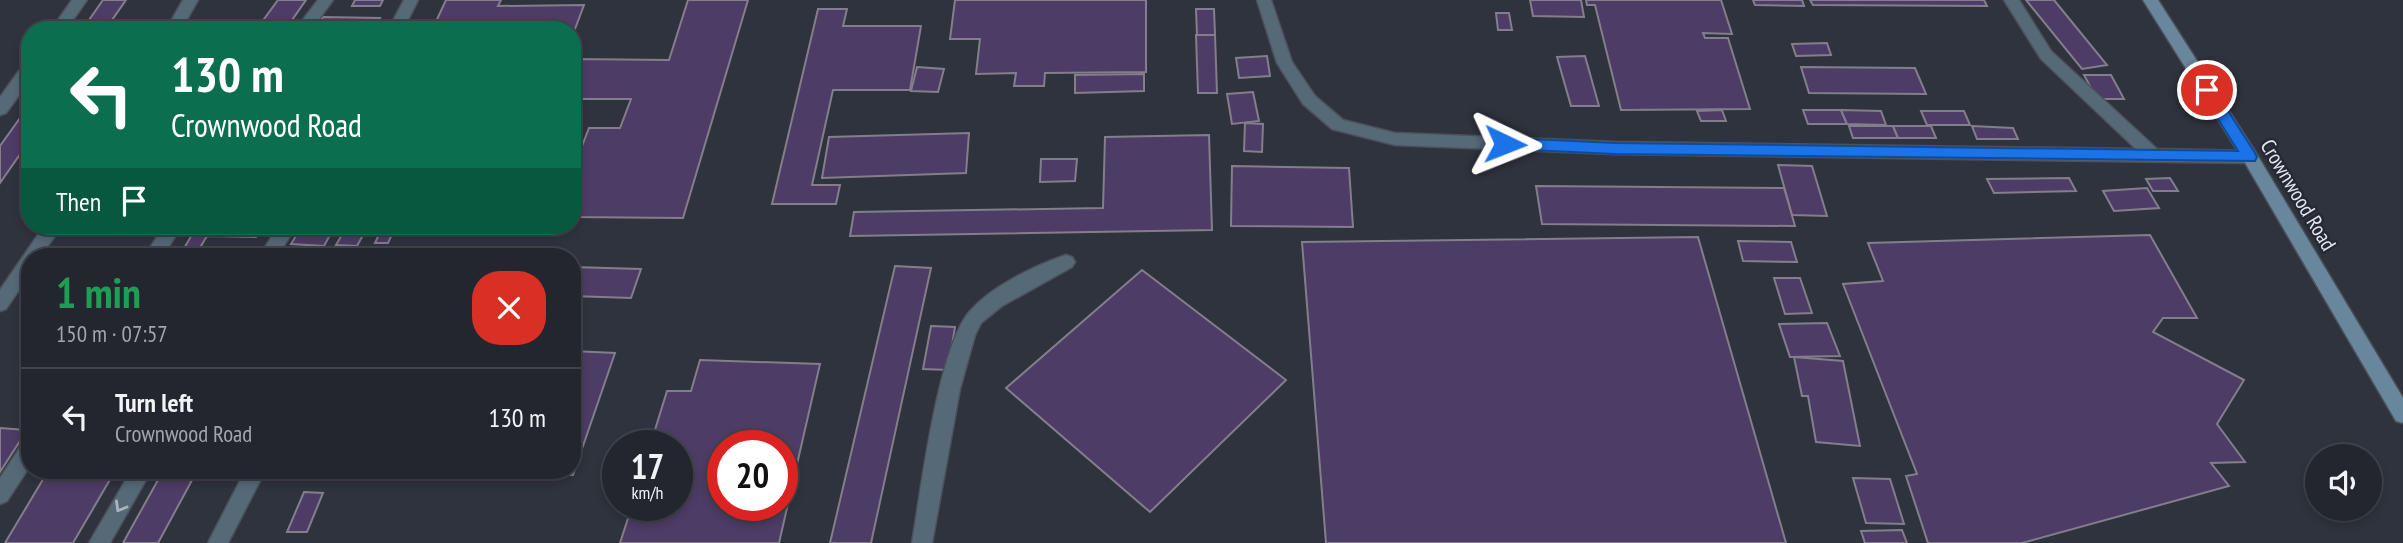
<!DOCTYPE html>
<html lang="en">
<head>
<meta charset="utf-8">
<style>
  :root { --surface:#23262e; --page:#2b2e36; --text:#f1f3f6; --muted:#a3a5aa; --line:#40434a }
  body { margin:0; font-family:"PT Sans Narrow",sans-serif; background:var(--page); color:var(--text); height:100vh; display:flex; flex-direction:column; font-size:26px; white-space:nowrap }
  * { box-sizing:border-box; margin:0 }
  p { font-size:23px; color:var(--muted) }
  .icon { flex:none; width:38px; height:38px; fill:none; stroke:currentColor; stroke-width:2; stroke-linecap:round; stroke-linejoin:round }
  .map { position:relative; flex:1; overflow:hidden }
  .side { position:absolute; left:21px; top:248px; width:560px; height:231px; display:flex; flex-direction:column; background:var(--surface); border-radius:28px; box-shadow:0 4px 10px #0003,0 0 0 2px var(--line) }
  .side>* { flex:none }
  .hud { position:absolute; left:21px; top:21px; width:560px; height:214px; border-radius:28px; box-shadow:0 4px 10px #0003,0 0 0 2px var(--line); background:#0b6e4f; color:#fff; overflow:hidden }
  .tools { position:absolute; left:2305px; top:444px; display:grid; gap:14px }
  .tools a { display:grid; place-items:center; width:77px; height:77px; border-radius:50%; background:var(--surface); box-shadow:0 4px 10px #0003,0 0 0 2px var(--line); font-size:35px }
  .speed { position:absolute; left:602px; top:430px; display:flex; gap:14px; font-size:35px; font-weight:700; text-align:center }
  .speed>* { display:grid; place-content:center; width:91px; height:91px; border-radius:50%; background:var(--surface); box-shadow:0 4px 10px #0003,0 0 0 2px var(--line); line-height:1 }
  .speed small { font-size:18px; font-weight:400 }
  .speed .limit { border:10px solid #d22; background:#fff; color:#111 }
  .pin { position:absolute; display:grid; place-items:center; width:60px; height:60px; color:#fff; margin:-30px; border:4px solid #fff; border-radius:50%; box-shadow:0 2px 7px #0007 }
  .me { position:absolute; width:77px; margin:-38px; rotate:92deg; stroke-linejoin:round; filter:drop-shadow(0 0 5px #0008) }
  .turn { display:flex; align-items:center; gap:24px; height:147px; padding:0 35px; font-size:32px }
  .turn .icon { width:91px; height:91px; stroke-width:2.5 }
  .turn b { display:block; font-size:49px; line-height:60px }
  .then { display:flex; align-items:center; height:66px; padding:0 35px; background:#0003; gap:14px; font-size:26px }
  .round { display:grid; place-items:center; flex:none; width:74px; height:74px; border-radius:28px; background:var(--page) }
  .summary { display:flex; align-items:center; justify-content:space-between; height:119px; padding:0 35px }
  h1 { font-size:42px; font-weight:700; line-height:52px; color:#1e9e55 }
  ul { padding:0; list-style:none }
  li { display:flex; align-items:center; gap:21px; height:98px; padding:0 35px; border-top:2px solid var(--line) }
  li div { flex:1 }
  li b { display:block; font-size:26px }
  li em { font-style:normal }
  .map>svg:first-child { display:block }
  .building { fill:#4d3c65; stroke:#837e8b; stroke-width:2; fill-rule:evenodd }
  .lines { fill:none; stroke-linecap:round; stroke-linejoin:round }
  .lane-casing { stroke:#4c505a; stroke-width:3 }
  .street-casing { stroke:#4c505a; stroke-width:3 }
  .secondary-casing { stroke:#4c505a; stroke-width:3 }
  .lane { fill:#566977; fill-rule:evenodd }
  .street { fill:#566977; fill-rule:evenodd }
  .secondary { fill:#68879d; fill-rule:evenodd }
  .oneway { stroke:#abb4be }
  .route { fill:#1a73e8; stroke:#114b97; stroke-width:2 }
  .labels { text-anchor:middle; stroke-width:5; stroke-linejoin:round; paint-order:stroke }
  .street-label { font-size:21px; fill:#e4e6ed; stroke:#252933 }
</style>
</head>
<body>
<div class="map">
<svg width="2403" height="543" viewBox="0 0 2403 543">
  <rect width="100%" height="100%" fill="#2f333e"/>
  <!-- building -->
  <g class="building">
    <polygon points="103,0 126,0 105,30 82,30"/>
    <polygon points="278,0 306,0 285,30 256,30"/>
    <polygon points="355,0 383,0 380,6 352,6"/>
    <polygon points="446,0 501,0 498,6 584,5 572,37 572,30 432,30"/>
    <polygon points="688,0 748,0 683,218 572,217 572,172 589,128 620,128 631,99 572,99 572,59 669,60"/>
    <polygon points="955,0 1146,0 1146,72 1045,73 1044,86 1014,86 1016,73 976,74 980,39 950,39"/>
    <polygon points="1530,0 1581,0 1584,17 1533,16"/>
    <polygon points="1586,0 1721,0 1732,34 1703,33 1705,38 1728,38 1750,109 1621,110 1595,5 1587,5"/>
    <polygon points="1753,0 1802,0 1804,6 1755,5"/>
    <polygon points="1810,0 1984,0 1987,6 1813,5"/>
    <polygon points="2026,0 2054,0 2107,65 2082,69"/>
    <polygon points="818,9 847,9 843,26 921,26 910,90 833,90 812,185 840,185 836,204 772,204"/>
    <polygon points="1196,9 1214,9 1215,35 1197,35"/>
    <polygon points="1496,13 1509,13 1512,30 1498,30"/>
    <polygon points="323,17 380,18 373,30 315,30"/>
    <polygon points="1196,35 1215,35 1217,93 1198,93"/>
    <polygon points="1827,43 1831,55 1796,56 1792,44"/>
    <polygon points="1267,56 1270,76 1239,78 1236,58"/>
    <polygon points="1585,56 1599,106 1571,106 1557,57"/>
    <polygon points="917,67 944,69 938,92 911,91"/>
    <polygon points="1801,67 1915,68 1926,94 1809,93"/>
    <polygon points="1144,74 1144,91 1075,93 1075,75"/>
    <polygon points="2084,75 2111,75 2124,99 2097,99"/>
    <polygon points="1253,92 1259,121 1232,124 1227,94"/>
    <polygon points="30,104 30,140 0,183 0,146"/>
    <polygon points="1722,110 1726,121 1701,121 1697,111"/>
    <polygon points="1803,110 1841,110 1847,124 1808,124"/>
    <polygon points="1841,110 1881,111 1886,125 1847,124"/>
    <polygon points="1921,111 1964,111 1970,125 1927,125"/>
    <polygon points="1245,123 1263,124 1262,152 1244,151"/>
    <polygon points="1849,126 1893,126 1898,138 1853,138"/>
    <polygon points="1893,126 1931,126 1936,138 1898,138"/>
    <polygon points="1972,126 2013,128 2018,139 1977,139"/>
    <polygon points="969,133 966,173 822,178 829,137"/>
    <polygon points="1209,135 1212,230 850,236 854,212 1103,208 1105,137"/>
    <polygon points="1041,159 1077,159 1075,181 1040,182"/>
    <polygon points="1778,165 1812,166 1827,216 1792,215"/>
    <polygon points="1232,166 1349,168 1353,227 1231,226"/>
    <polygon points="2069,178 2076,191 1994,193 1987,179"/>
    <polygon points="2170,178 2178,191 2153,191 2146,179"/>
    <polygon points="1536,186 1784,188 1795,226 1542,224"/>
    <polygon points="2147,188 2159,208 2114,211 2103,191"/>
    <polygon points="197,226 261,226 256,237 207,236 198,251 246,252 243,257 179,257"/>
    <polygon points="302,226 335,226 324,246 291,244"/>
    <polygon points="347,226 368,226 357,246 336,245"/>
    <polygon points="383,226 396,226 388,243 375,243"/>
    <polygon points="2150,235 2197,318 2163,318 2153,332 2244,380 2217,424 2245,462 2211,463 2229,486 2022,543 1928,543 1906,476 1917,474 1843,284 1883,281 1868,243"/>
    <polygon points="1698,237 1786,543 1326,543 1302,242"/>
    <polygon points="1738,241 1791,242 1797,262 1743,261"/>
    <polygon points="295,252 385,257 292,257"/>
    <polygon points="895,266 931,268 871,543 830,543"/>
    <polygon points="572,267 641,269 631,298 572,296"/>
    <polygon points="1142,270 1286,380 1150,512 1006,388"/>
    <polygon points="1774,278 1800,278 1812,313 1785,314"/>
    <polygon points="1827,323 1840,356 1790,357 1779,324"/>
    <polygon points="931,326 955,327 948,370 923,369"/>
    <polygon points="572,351 615,353 573,475 470,471 572,471"/>
    <polygon points="1794,357 1843,361 1860,446 1816,442 1808,396 1802,396"/>
    <path d="M700,360L820,364L779,543H620L632,506H677V446H650L667,391H691ZM723,446H782V506H723Z"/>
    <polygon points="0,428 27,430 0,472"/>
    <polygon points="48,471 115,471 73,543 5,543"/>
    <polygon points="163,471 197,471 158,543 123,543"/>
    <polygon points="1853,478 1890,479 1904,524 1866,523"/>
    <polygon points="304,492 323,493 307,532 287,532"/>
    <polygon points="1902,530 1907,543 1865,543 1861,531"/>
  </g>
  <g class="lines">
    <defs>
      <g id="lane">
        <polygon points="72,0 87,0 66,30 51,30"/>
        <polygon points="318,0 333,0 311,30 295,30"/>
        <polygon points="404,0 418,0 403,30 388,30"/>
        <polygon points="1257,0 1271,0 1292,62 1315,96 1343,120 1395,133 1615,142 2136,149 2041,59 2004,0 2019,0 2051,51 2157,149 2250,151 2258,157 2250,163 1615,154 1395,145 1332,129 1303,104 1277,63"/>
        <polygon points="30,62 30,80 6,113 0,115 0,97 24,64"/>
        <polygon points="164,226 182,226 162,257 144,257"/>
        <polygon points="278,226 296,226 277,257 259,257"/>
        <path d="M1066,255L1072,257L1075,262L1072,267L1002,306L981,323L975,335L960,389L932,543H912C921,491 938,347 970,311C992,286 1034,266 1066,255Z"/>
        <polygon points="30,441 30,466 7,501 0,504 0,478 23,443"/>
        <polygon points="131,471 151,471 110,543 89,543"/>
        <polygon points="245,471 265,471 228,543 208,543"/>
      </g>
      <g id="street">
        <polygon points="183,0 198,0 181,30 166,30"/>
        <polygon points="44,226 62,226 40,257 30,257 30,274 6,309 0,311 0,290"/>
      </g>
      <polygon id="secondary" points="2143,0 2158,0 2256,153 2403,398 2403,423 2396,421 2244,161"/>
    </defs>
    <!-- lane casing -->
    <use href="#lane" class="lane-casing"/>
    <!-- street casing -->
    <use href="#street" class="street-casing"/>
    <!-- secondary casing -->
    <use href="#secondary" class="secondary-casing"/>
    <!-- lane -->
    <use href="#lane" class="lane"/>
    <!-- street -->
    <use href="#street" class="street"/>
    <!-- secondary -->
    <use href="#secondary" class="secondary"/>
  </g>
  <!-- one-way arrows -->
  <defs><path id="oneway-chevron" d="M-2-3.5L2.5 0L-2 3.5" fill="none" stroke-width="1.6" stroke-linecap="round" stroke-linejoin="round" transform="scale(1.75)"/></defs>
  <use class="oneway" href="#oneway-chevron" transform="translate(120 507) rotate(120)"/>
  <!-- route -->
  <polygon class="route" points="2207,84 2212,86 2255,153 2257,157 2255,161 1615,154 1505,149 1498,144 1505,138 1615,143 2238,151 2200,90"/>
  <g class="labels">
    <!-- street labels -->
    <g class="street-label">
      <text transform="translate(2298 195) rotate(59)" y="7">Crownwood Road</text>
    </g>
  </g>
</svg>
<div class="tools">
<a><svg class="icon" aria-label="sound" viewBox="0 0 24 24"><path d="M4 9h4l5-4v14l-5-4H4zM17 9q2 3 0 6"/></svg></a>
</div>
<div class="speed"><div>17<small>km/h</small></div><div class="limit">20</div></div>
<div class="pin" style="left:2207px;top:90px;background:#d93025"><svg class="icon" aria-label="arrive" viewBox="0 0 24 24"><path d="M6 21V4h12l-3 4 3 4H6"/></svg></div>
<svg class="me" style="left:1505px;top:144px" viewBox="-20 -20 40 40"><path d="M0-17L14 15 0 8-14 15z" fill="#1a73e8" stroke="#fff" stroke-width="4"/></svg>
<div class="hud">
<div class="turn"><svg class="icon" aria-label="left" viewBox="0 0 24 24"><path d="M17 20v-9H6M10 6l-5 5 5 5"/></svg><div><b>130 m</b>Crownwood Road</div></div>
<div class="then">Then<svg class="icon" aria-label="arrive" viewBox="0 0 24 24"><path d="M6 21V4h12l-3 4 3 4H6"/></svg></div>
</div>
<section class="side">
<div class="summary"><div><h1>1 min</h1><p>150 m · 07:57</p></div><a class="round" style="background:#d93025;color:#fff"><svg class="icon" aria-label="close" viewBox="0 0 24 24"><path d="M6 6l12 12M18 6L6 18"/></svg></a></div>
<ul>
<li><svg class="icon" aria-label="left" viewBox="0 0 24 24"><path d="M17 20v-9H6M10 6l-5 5 5 5"/></svg><div><b>Turn left</b><p>Crownwood Road</p></div><em>130 m</em></li>
</ul>
</section>
</div>
</body>
</html>
